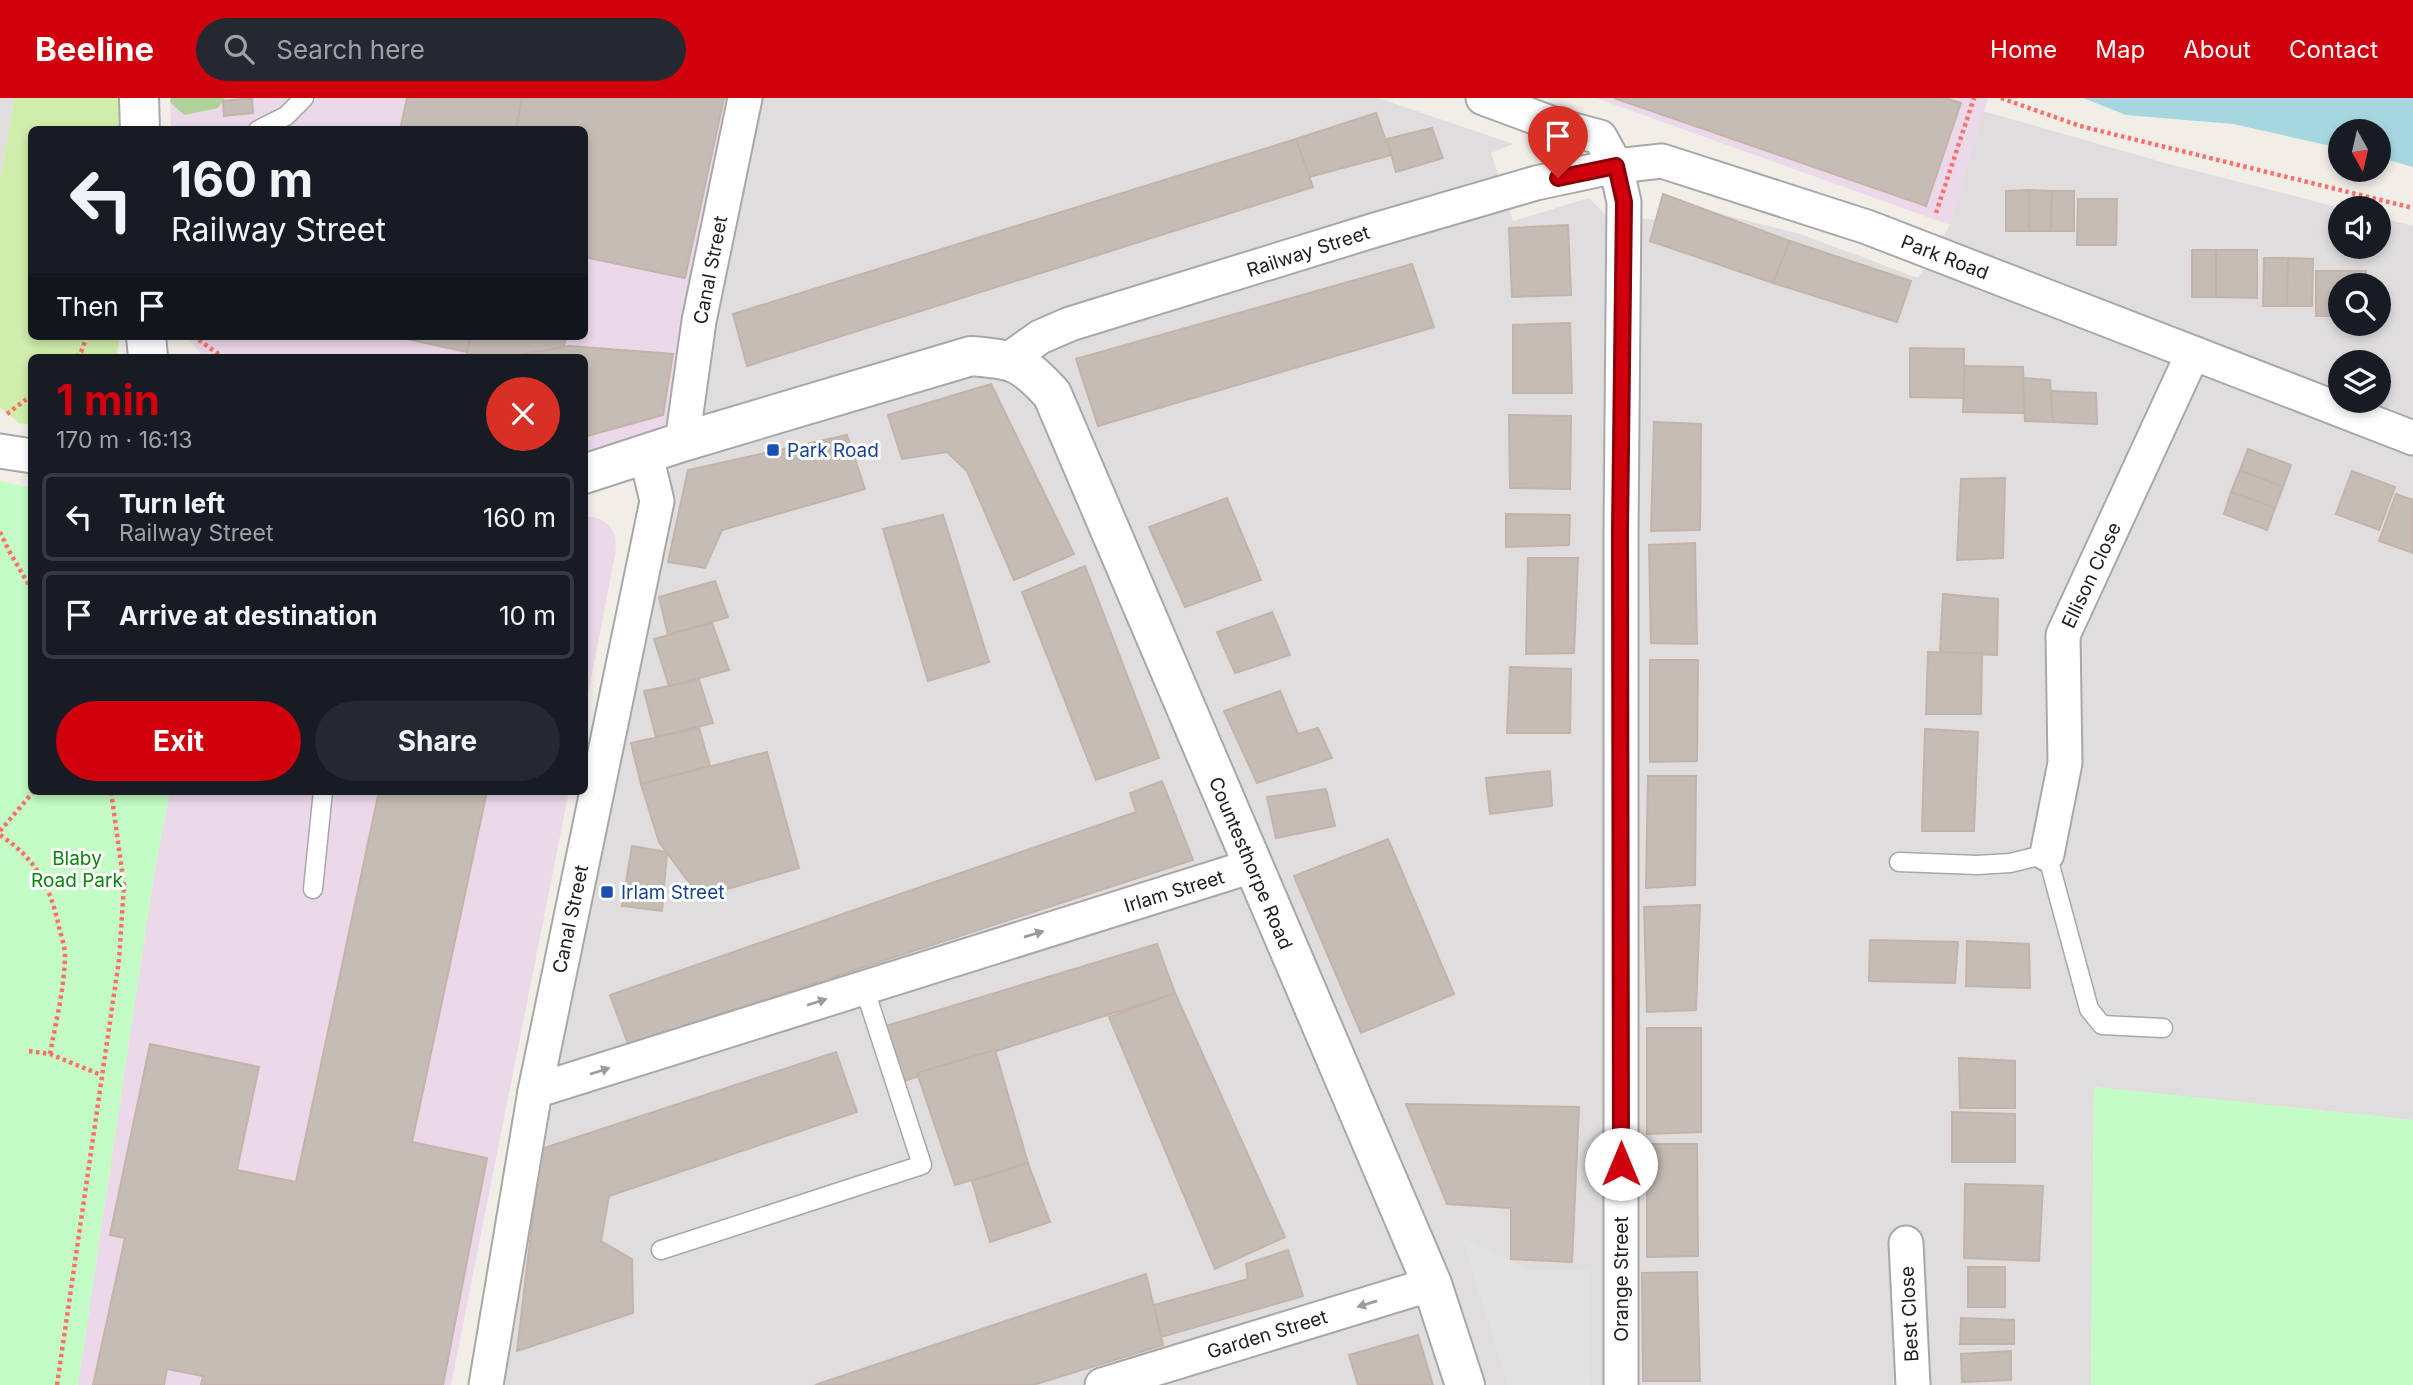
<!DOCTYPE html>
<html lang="en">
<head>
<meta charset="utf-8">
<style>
  :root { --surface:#171b24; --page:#242831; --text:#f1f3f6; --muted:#9ea1a6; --line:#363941; --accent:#d1000d }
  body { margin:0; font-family:Inter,sans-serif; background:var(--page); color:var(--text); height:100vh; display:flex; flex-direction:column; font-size:26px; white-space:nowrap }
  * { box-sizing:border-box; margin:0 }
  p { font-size:23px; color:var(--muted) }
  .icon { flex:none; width:38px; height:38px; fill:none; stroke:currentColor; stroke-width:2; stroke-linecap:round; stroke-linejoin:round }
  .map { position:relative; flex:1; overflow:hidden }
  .side { position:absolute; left:28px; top:256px; width:560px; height:441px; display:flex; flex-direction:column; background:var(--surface); border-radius:10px; box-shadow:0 4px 10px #0003 }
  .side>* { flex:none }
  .hud { position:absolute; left:28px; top:28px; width:560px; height:214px; border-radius:10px; box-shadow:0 4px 10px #0003; background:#171b24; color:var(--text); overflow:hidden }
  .needle { width:46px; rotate:172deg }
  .buttons { position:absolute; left:2328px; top:21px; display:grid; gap:14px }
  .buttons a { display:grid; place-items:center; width:63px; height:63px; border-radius:50%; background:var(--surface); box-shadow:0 4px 10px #0003; font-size:35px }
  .pin { position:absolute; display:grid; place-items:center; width:60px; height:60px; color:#fff; margin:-72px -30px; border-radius:50% 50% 50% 0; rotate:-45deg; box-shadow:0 0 7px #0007 }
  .pin .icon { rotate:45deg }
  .me { position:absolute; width:77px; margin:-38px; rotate:0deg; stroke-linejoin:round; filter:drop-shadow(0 0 5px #0008) }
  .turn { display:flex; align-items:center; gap:24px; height:147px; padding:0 28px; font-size:32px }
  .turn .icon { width:91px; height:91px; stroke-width:2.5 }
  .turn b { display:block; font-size:49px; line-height:60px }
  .then { display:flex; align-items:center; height:66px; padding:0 28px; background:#0003; gap:14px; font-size:26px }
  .round { display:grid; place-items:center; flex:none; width:74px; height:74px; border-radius:37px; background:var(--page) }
  .overview { display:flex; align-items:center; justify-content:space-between; height:119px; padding:0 28px }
  h1 { font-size:42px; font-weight:700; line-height:52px; color:var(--accent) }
  .action { display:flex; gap:14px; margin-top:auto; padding:14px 28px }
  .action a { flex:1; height:80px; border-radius:42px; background:var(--accent); color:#fff; font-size:28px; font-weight:700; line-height:80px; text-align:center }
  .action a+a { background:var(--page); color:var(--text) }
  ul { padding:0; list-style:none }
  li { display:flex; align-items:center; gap:21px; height:88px; margin:0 14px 10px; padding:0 14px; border:4px solid var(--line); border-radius:10px }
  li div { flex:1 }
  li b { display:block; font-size:26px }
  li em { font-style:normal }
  header { display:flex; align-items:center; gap:42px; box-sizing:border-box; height:98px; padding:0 35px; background:var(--accent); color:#fff }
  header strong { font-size:33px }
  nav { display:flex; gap:38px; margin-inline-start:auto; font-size:24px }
  .search { width:490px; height:63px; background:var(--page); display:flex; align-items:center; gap:18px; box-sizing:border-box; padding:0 24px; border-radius:38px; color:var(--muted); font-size:26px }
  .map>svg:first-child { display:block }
  .residential { fill:#dfddde; fill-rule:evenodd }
  .industrial { fill:#ebd8e8 }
  .grass { fill:#d0edab }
  .forest { fill:#aed29a }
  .park { fill:#c3fcc4 }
  .parking { fill:#e1e1e1 }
  .water { fill:#a6d7e0 }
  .building { fill:#c6bcb6; stroke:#c4b3a8; stroke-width:2 }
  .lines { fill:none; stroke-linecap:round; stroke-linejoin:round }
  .service-casing { stroke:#a8a8a8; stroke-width:21 }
  .minor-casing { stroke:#a8a8a8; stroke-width:37 }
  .tertiary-casing { stroke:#a8a8a8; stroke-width:42 }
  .path { stroke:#ff706a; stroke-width:4.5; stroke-dasharray:3.5 3.5; stroke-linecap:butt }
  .service { stroke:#fff; stroke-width:18 }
  .minor { stroke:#fff; stroke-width:33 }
  .tertiary { stroke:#fff; stroke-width:38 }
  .oneway { fill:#9b9b9b }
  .route-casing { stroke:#880008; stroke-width:18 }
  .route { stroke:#d1000d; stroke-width:12 }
  .transit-dot { fill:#1a4fb4; stroke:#fff; stroke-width:2.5 }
  .labels { text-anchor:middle; stroke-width:6; stroke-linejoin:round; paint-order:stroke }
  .street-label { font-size:19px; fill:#212121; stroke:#fff }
  .transit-label { font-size:19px; fill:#164399; stroke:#fff; text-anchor:start }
  .park-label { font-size:19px; fill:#08860a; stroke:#fff }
</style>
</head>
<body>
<header>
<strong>Beeline</strong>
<div class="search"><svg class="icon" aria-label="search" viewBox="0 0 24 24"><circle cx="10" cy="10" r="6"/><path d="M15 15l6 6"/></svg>Search here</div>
<nav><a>Home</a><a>Map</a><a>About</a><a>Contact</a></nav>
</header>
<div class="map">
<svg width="2413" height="1287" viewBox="0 0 2413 1287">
  <rect width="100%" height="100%" fill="#f1ede7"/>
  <!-- residential -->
  <g class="residential">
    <polygon points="0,0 14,0 0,82"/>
    <path d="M761,0H1378L1513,46L1491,55L1513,123L1589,100L1605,116L1655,122L1675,104L1800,136L1918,180L1950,127L1983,13L2169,66L2341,110L2340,149H2378V119L2413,128V1022L2094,989L2091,1287H486L657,403L682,344ZM2340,187H2378V226H2340ZM2340,264H2378V303H2340Z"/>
  </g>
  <!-- industrial -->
  <g class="industrial">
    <polygon points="170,0 761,0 682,344 585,376 584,259 204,259 186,238 584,238 584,32 171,31"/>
    <polygon points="1596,0 1988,0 1950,127"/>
    <polygon points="585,418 598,420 609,427 615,438 616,451 585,613"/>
    <polygon points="170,693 569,693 451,1287 78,1287 154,776"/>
  </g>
  <!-- grass -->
  <polygon class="grass" points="14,0 123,0 122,31 32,32 32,238 120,238 116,259 32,259 31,327 19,325 0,309 0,82"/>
  <!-- forest -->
  <polygon class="forest" points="171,0 225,0 218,10 184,17 170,4"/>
  <!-- park -->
  <g class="park">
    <polygon points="0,383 31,390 32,693 170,693 154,776 78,1287 0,1287"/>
    <polygon points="2094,989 2413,1022 2413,1287 2091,1287"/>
  </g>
  <!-- parking -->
  <polygon class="parking" points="1462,1140 1533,1173 1589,1172 1590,1287 1508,1287"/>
  <!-- water -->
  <polygon class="water" points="2083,0 2413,0 2413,69 2378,59 2378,33 2340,33 2340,50 2233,26 2126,17"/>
  <!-- building -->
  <g class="building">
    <polygon points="252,0 253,15 224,18 223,3"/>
    <polygon points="407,0 522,0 516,32 400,32"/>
    <polygon points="522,0 724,0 685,180 584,159 584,32 516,32"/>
    <polygon points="1614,0 1946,0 1961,5 1926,108"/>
    <polygon points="1376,15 1391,57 1309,79 1296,41"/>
    <polygon points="1432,30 1443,60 1396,74 1387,41"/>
    <polygon points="1296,41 1313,89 747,268 733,216"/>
    <polygon points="2029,92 2029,133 2006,133 2006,93"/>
    <polygon points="2029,92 2052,93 2051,133 2029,133"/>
    <polygon points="2052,93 2074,93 2074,133 2051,133"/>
    <polygon points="1663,96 1790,143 1773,185 1650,143"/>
    <polygon points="2078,101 2117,101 2116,147 2077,147"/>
    <polygon points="1568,127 1571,197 1512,199 1509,130"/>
    <polygon points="1790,143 1911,183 1897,224 1773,185"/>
    <rect x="2192" y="152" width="24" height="47"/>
    <polygon points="2216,152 2257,152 2257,200 2216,199"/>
    <polygon points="2264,160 2288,160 2287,208 2263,208"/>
    <polygon points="2288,160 2313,161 2312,208 2287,208"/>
    <polygon points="1412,166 1434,229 1098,328 1076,261"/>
    <polygon points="2316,173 2366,173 2366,187 2340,187 2340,218 2316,218"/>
    <polygon points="1570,225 1572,295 1513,295 1513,227"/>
    <polygon points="393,238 471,238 467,254"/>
    <polygon points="471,238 566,238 562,259 466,259"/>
    <polygon points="569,248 673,256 663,317 584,339 584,259 507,259"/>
    <polygon points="1910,250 1964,251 1964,300 1910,299"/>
    <polygon points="1965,268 2023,269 2025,315 1963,314"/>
    <polygon points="2023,280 2050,282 2053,324 2025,323"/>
    <polygon points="991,286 1074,456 1014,482 967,373 947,354 902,361 888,317"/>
    <polygon points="2051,293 2096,295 2097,326 2053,324"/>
    <polygon points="1509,317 1571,318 1570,391 1510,390"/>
    <polygon points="1654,324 1701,326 1700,432 1651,433"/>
    <polygon points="847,337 865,391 722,432 705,470 668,464 688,372"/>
    <polygon points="2248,351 2291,367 2283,389 2240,372"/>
    <polygon points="2240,372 2283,389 2275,410 2231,394"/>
    <polygon points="2352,373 2395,389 2379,432 2336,416"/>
    <polygon points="2005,380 2003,460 1957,462 1961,381"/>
    <polygon points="2231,394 2275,410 2267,432 2224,416"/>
    <polygon points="2396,396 2413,402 2413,455 2379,443"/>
    <polygon points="1227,400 1261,482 1185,509 1149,429"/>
    <polygon points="1506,416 1570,417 1569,447 1506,449"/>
    <polygon points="943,417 989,564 928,583 883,431"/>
    <polygon points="1695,445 1697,546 1651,545 1649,447"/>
    <polygon points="1528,460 1578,460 1574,555 1526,556"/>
    <polygon points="1085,468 1159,660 1096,682 1022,494"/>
    <polygon points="715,483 728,519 668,537 659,499"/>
    <polygon points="1943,496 1998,501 1997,557 1940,555"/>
    <polygon points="1272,514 1290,557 1235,575 1217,534"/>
    <polygon points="712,525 729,572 669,588 654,541"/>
    <polygon points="1928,554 1982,555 1981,616 1926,616"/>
    <polygon points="1650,562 1698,562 1697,663 1650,664"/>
    <polygon points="1510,569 1571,571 1570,635 1507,635"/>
    <polygon points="699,582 713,625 656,639 644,593"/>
    <polygon points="1280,593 1298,636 1318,630 1332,660 1257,685 1224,613"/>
    <polygon points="699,630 710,668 641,686 631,645"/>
    <polygon points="1925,631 1978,634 1974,733 1922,733"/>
    <polygon points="767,654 799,770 700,799 659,744 641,686"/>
    <polygon points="1550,673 1552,708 1490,716 1486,680"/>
    <polygon points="1648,678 1696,678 1695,787 1646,790"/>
    <polygon points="1162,683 1193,762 628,946 610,897 1136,714 1130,695"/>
    <polygon points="1326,691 1335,728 1276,740 1267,699"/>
    <polygon points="379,693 487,693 412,1044 487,1060 443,1287 201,1287 203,1278 167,1271 164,1287 93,1287 125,1140 110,1137 150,946 259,969 237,1072 296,1084"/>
    <polygon points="1388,741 1454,896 1361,935 1294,778"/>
    <polygon points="632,748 667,754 662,813 622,808"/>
    <polygon points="1700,807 1696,912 1647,914 1644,809"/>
    <polygon points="1870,842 1958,844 1955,885 1869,883"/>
    <polygon points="1967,843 2029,846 2030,890 1966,888"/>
    <polygon points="1157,846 1175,895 904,983 886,928"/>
    <polygon points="1175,895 1285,1139 1215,1171 1109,919"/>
    <polygon points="1647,930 1701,930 1701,1034 1647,1036"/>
    <polygon points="995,952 1028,1065 955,1087 917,975"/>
    <polygon points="836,954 857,1014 609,1098 601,1143 632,1161 633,1215 517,1253 541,1051"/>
    <polygon points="1959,960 2015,963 2015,1010 1960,1010"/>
    <polygon points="1406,1006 1579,1009 1572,1164 1511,1161 1511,1110 1447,1106"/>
    <polygon points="1952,1014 2015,1016 2015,1064 1952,1064"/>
    <polygon points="1647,1046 1697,1046 1698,1158 1647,1159"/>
    <polygon points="1028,1065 1050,1124 990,1144 972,1083"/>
    <polygon points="1965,1086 2043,1088 2039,1163 1964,1160"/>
    <polygon points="1288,1152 1303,1198 1161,1239 1154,1207 1248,1181 1246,1166"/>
    <rect x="1968" y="1169" width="37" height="40"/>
    <polygon points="1697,1174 1700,1283 1643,1283 1642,1175"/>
    <polygon points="1146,1176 1163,1247 1033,1287 815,1287"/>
    <polygon points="1961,1220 2014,1222 2014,1246 1960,1246"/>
    <polygon points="1418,1237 1433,1287 1358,1287 1349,1257"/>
    <polygon points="2011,1253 2011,1282 1962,1284 1961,1256"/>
  </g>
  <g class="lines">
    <defs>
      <g id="service">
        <polyline points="258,32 286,18 304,0"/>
        <polyline points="1899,764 1977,767 2010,765 2047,756 2089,911 2102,927 2163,930"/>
        <polyline points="313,791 323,693"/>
        <polyline points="661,1152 922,1067 864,889"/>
      </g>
      <g id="minor">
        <polyline points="1483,0 1559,28 1600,39 1616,68 1662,63 1867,129 2413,340"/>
        <polyline points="1009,261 1040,239 1070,226 1375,132 1536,85 1616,68 1624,104 1621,432 1621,1287"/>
        <polyline points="682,344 699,223 745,0"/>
        <polyline points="0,353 32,358"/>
        <polyline points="2047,756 2065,665 2063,537 2193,255"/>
        <polyline points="535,993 1252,768"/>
        <polyline points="1906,1145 1913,1287"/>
        <polyline points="486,1287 535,993 657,403 646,357"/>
        <polyline points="1102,1287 1432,1186"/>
      </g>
      <g id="tertiary">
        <polyline points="139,0 140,32"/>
        <polyline points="146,238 148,259"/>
        <path d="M584,376L682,344L971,258C1016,262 1021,263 1052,296L1432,1186L1465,1287"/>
      </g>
    </defs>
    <!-- service casing -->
    <use href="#service" class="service-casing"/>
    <!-- minor casing -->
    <use href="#minor" class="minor-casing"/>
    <!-- tertiary casing -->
    <use href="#tertiary" class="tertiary-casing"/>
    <!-- path -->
    <g class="path">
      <polyline points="2001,0 2080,28 2413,110"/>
      <polyline points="1936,115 1974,0"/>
      <polyline points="193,238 223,259"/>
      <polyline points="76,259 81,254 87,238"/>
      <polyline points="7,316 32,297"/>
      <polyline points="0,434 9,453 32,492"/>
      <polyline points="0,733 34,693"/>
      <path d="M0,737C35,760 50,787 59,829C61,837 64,846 65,855C65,888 56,923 50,956"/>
      <polyline points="29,953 50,956 101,977"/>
      <polyline points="57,1287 119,862 124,787 111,693"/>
    </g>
    <!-- service -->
    <use href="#service" class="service"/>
    <!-- minor -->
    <use href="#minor" class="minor"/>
    <!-- tertiary -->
    <use href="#tertiary" class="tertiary"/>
  </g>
  <!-- one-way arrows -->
  <defs><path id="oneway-solid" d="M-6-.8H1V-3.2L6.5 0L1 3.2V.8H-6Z" transform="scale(1.75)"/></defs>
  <g class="oneway">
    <use href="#oneway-solid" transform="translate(1034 836) rotate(-17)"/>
    <use href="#oneway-solid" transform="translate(817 904) rotate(-18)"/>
    <use href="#oneway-solid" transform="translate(600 973) rotate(-18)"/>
    <use href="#oneway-solid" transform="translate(1367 1206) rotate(163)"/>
  </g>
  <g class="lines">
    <defs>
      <polyline id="route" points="1558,80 1616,68 1624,104 1620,432 1621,1066"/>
    </defs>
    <!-- route casing -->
    <use href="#route" class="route-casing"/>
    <!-- route -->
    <use href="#route" class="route"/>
  </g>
  <!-- markers -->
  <g class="transit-dot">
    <rect x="766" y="345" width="14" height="14" rx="3.5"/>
    <rect x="600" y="787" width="14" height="14" rx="3.5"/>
  </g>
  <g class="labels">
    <!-- street labels -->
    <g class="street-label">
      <text transform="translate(1308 153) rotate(-18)" y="7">Railway Street</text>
      <text transform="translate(1945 159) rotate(21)" y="7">Park Road</text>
      <text transform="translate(710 172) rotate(-79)" y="7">Canal Street</text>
      <text transform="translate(2091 477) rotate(-65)" y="7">Ellison Close</text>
      <text transform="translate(1251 765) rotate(67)" y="7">Countesthorpe Road</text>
      <text transform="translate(1174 793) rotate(-17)" y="7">Irlam Street</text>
      <text transform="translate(570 821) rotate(-78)" y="7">Canal Street</text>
      <text transform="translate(1621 1181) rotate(-90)" y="7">Orange Street</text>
      <text transform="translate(1909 1216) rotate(-93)" y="7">Best Close</text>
      <text transform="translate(1267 1236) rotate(-17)" y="7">Garden Street</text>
    </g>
    <!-- transit labels -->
    <g class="transit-label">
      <text x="787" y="359">Park Road</text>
      <text x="621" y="801">Irlam Street</text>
    </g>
    <!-- park labels -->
    <g class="park-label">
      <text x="77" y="767">Blaby<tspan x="77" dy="22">Road Park</tspan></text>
    </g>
  </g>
</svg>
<div class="buttons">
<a><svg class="needle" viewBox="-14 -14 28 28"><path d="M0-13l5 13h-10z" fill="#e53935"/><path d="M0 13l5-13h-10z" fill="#9ea1a6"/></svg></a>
<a><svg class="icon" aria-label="sound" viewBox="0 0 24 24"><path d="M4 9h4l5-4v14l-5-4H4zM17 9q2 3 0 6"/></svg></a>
<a><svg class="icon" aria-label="search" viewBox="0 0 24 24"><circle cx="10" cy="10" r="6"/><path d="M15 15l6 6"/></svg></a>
<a><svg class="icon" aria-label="layers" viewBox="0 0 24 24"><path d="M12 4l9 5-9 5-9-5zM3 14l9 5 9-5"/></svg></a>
</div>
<div class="pin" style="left:1558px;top:80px;background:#d93025"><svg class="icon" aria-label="arrive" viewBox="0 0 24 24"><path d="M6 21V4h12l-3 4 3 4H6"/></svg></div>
<svg class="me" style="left:1621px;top:1066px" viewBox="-20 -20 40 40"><circle r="19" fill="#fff"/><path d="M0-13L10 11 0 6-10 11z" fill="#d1000d"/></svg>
<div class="hud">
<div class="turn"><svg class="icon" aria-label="left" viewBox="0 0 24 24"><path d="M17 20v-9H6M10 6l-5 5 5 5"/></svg><div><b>160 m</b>Railway Street</div></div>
<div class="then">Then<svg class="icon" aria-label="arrive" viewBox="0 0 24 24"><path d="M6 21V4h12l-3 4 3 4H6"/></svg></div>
</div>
<section class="side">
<div class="overview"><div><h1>1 min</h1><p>170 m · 16:13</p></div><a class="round" style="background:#d93025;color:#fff"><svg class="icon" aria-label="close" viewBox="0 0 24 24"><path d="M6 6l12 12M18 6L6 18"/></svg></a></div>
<ul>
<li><svg class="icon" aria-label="left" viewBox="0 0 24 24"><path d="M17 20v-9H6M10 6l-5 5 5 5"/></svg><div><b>Turn left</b><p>Railway Street</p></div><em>160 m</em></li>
<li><svg class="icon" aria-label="arrive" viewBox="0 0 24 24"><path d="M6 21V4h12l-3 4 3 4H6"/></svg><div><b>Arrive at destination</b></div><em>10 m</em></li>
</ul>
<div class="action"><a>Exit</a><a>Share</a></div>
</section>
</div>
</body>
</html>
